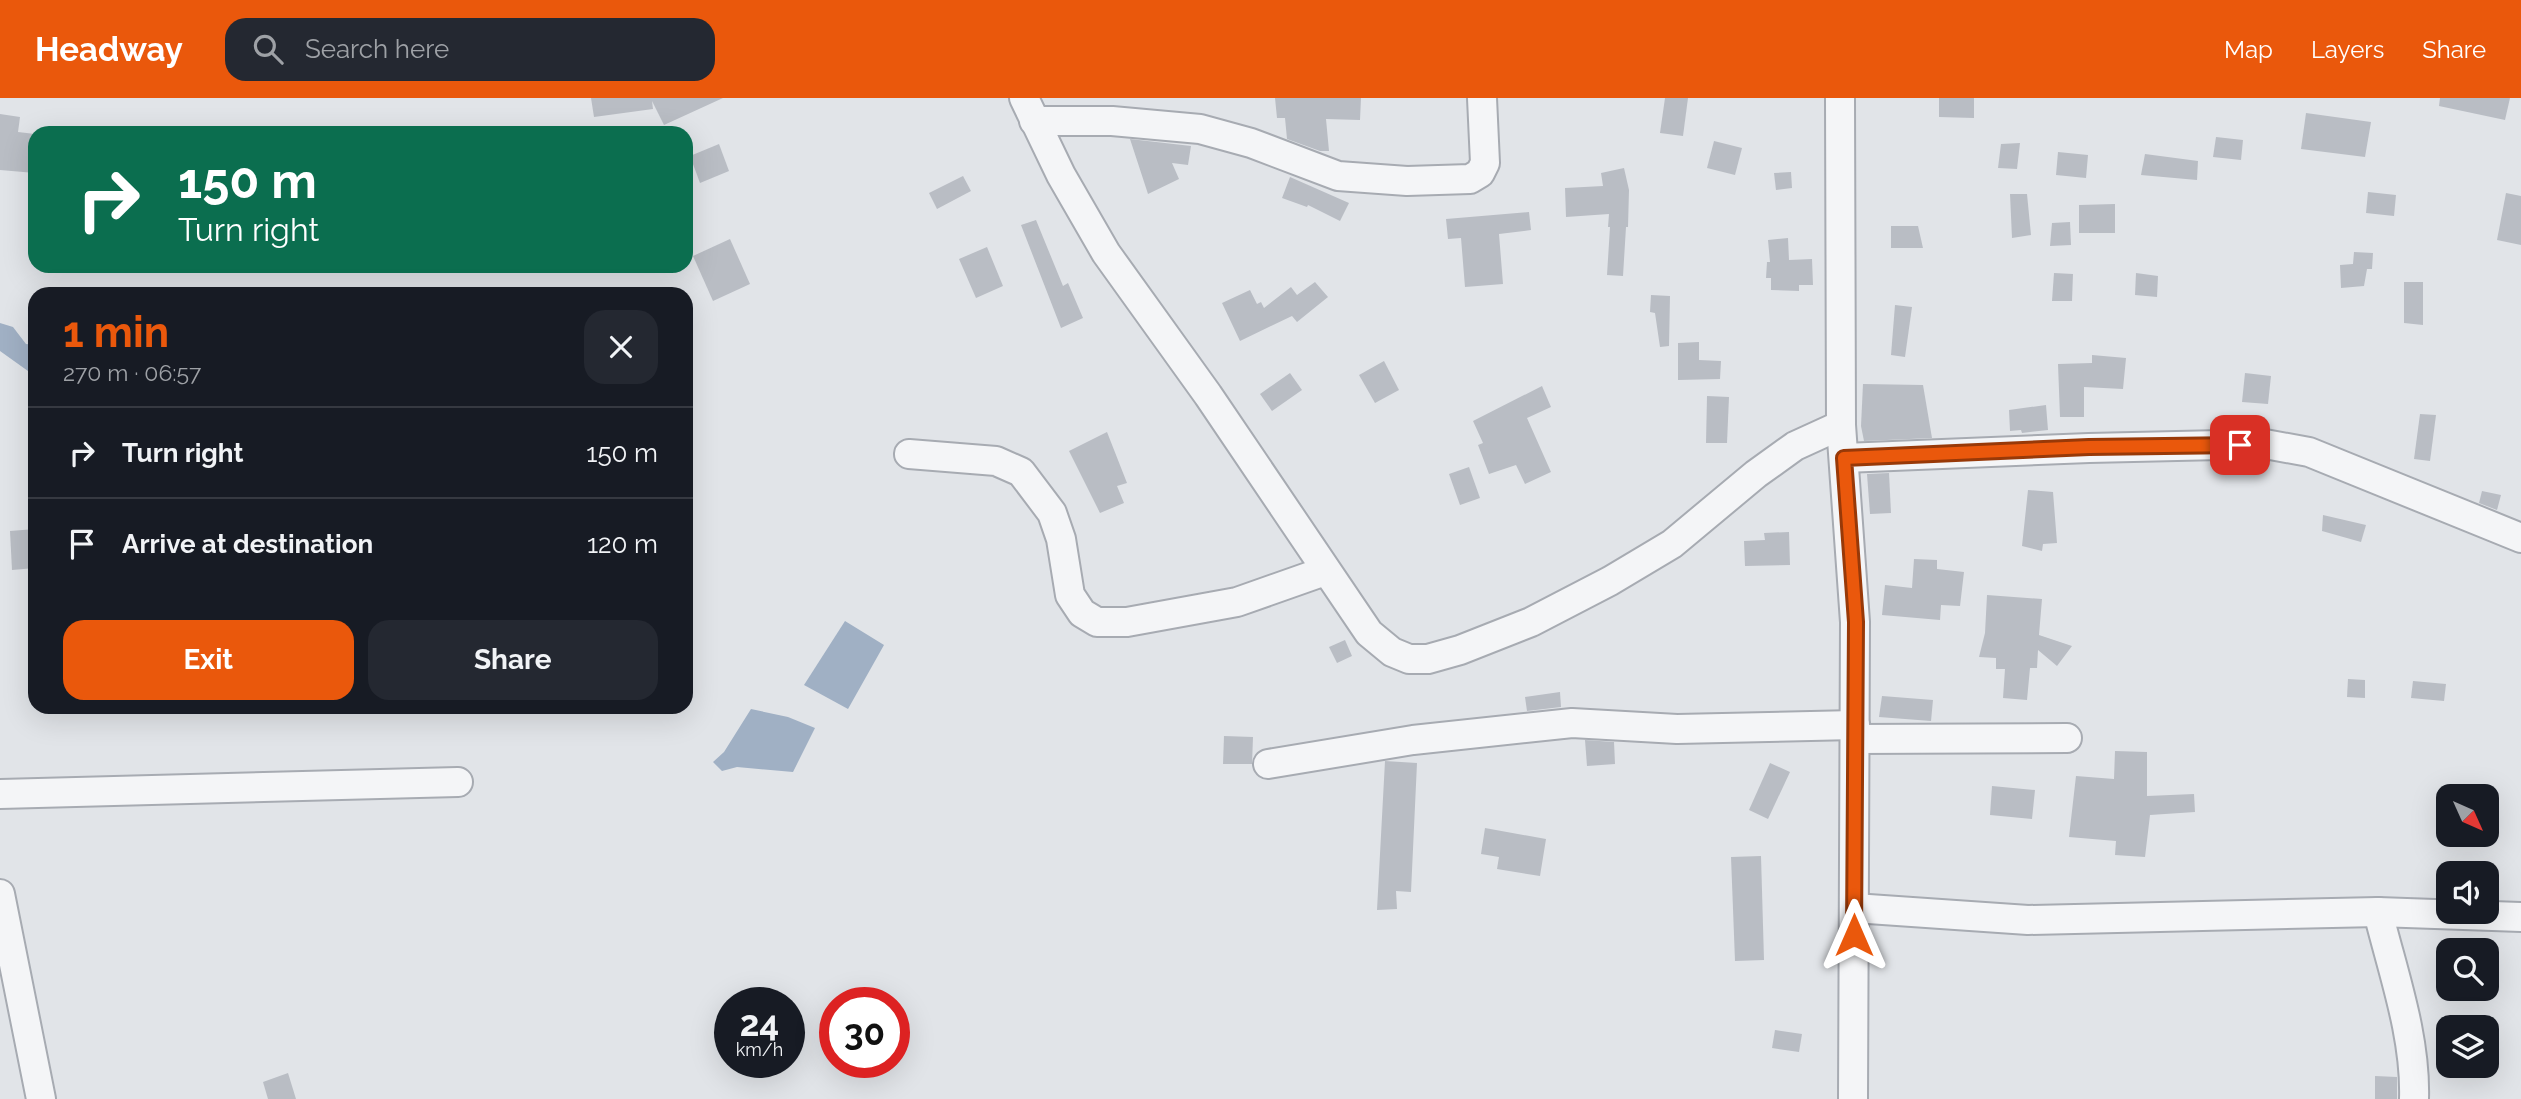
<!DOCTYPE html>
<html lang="en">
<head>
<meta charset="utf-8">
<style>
  :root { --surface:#171b24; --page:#242831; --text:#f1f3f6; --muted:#9ea1a6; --line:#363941; --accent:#ea580c }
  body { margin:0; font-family:Raleway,sans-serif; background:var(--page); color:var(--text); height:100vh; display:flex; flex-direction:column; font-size:26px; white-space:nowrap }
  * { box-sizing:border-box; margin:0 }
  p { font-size:23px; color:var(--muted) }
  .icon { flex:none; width:38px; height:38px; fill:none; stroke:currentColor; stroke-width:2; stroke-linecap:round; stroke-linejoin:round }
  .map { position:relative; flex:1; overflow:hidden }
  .drawer { position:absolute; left:28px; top:189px; width:665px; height:427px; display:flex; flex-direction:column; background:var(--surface); border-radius:21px; box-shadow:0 7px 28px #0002 }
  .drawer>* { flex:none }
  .guide { position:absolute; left:28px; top:28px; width:665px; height:147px; border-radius:21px; box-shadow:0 7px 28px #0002; background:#0b6e4f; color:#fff; overflow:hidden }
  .needle { width:46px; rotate:135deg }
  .controls { position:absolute; left:2436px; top:686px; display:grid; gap:14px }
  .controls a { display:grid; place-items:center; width:63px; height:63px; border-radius:14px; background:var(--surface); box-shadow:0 7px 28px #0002; font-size:35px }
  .speed { position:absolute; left:714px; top:889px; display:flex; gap:14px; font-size:35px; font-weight:700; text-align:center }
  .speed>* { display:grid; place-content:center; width:91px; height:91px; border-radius:50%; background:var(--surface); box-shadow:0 7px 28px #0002; line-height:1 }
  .speed small { font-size:18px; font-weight:400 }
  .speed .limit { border:10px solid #d22; background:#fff; color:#111 }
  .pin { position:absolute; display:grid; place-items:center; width:60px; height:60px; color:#fff; margin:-30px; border-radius:14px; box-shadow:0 4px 10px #0006 }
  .me { position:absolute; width:77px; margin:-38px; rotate:0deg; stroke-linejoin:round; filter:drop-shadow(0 0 5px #0008) }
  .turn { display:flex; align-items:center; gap:24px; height:147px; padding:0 35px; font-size:32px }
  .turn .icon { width:91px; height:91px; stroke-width:2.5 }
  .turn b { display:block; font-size:49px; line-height:60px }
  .round { display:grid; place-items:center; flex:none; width:74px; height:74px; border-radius:21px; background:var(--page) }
  .head { display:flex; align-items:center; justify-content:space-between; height:119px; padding:0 35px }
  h1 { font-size:42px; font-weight:700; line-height:52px; color:var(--accent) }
  .action { display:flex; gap:14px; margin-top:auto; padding:14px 35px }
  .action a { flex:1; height:80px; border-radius:21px; background:var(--accent); color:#fff; font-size:28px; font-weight:700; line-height:80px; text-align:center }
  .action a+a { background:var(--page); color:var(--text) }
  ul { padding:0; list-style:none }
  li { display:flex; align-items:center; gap:21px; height:91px; padding:0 35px; border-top:2px solid var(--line) }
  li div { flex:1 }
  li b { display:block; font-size:26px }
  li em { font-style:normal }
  header { display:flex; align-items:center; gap:42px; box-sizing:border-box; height:98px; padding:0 35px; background:var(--accent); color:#fff }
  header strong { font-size:33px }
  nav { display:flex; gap:38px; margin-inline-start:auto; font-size:24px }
  .search { width:490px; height:63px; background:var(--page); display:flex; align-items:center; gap:18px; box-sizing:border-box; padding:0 24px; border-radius:21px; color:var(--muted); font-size:26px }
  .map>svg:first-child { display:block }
  .water { fill:#a0b0c4 }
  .building { fill:#b9bdc4 }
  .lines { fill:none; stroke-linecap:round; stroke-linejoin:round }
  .minor-casing { stroke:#a7abb2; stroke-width:32 }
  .minor { stroke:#f4f5f7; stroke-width:28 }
  .route-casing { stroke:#983908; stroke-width:18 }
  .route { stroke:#ea580c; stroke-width:12 }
</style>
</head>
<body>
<header>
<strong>Headway</strong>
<div class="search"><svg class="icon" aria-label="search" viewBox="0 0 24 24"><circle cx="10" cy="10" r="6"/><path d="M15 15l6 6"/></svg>Search here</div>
<nav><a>Map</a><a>Layers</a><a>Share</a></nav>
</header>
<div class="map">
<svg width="2521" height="1001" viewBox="0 0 2521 1001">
  <rect width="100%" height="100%" fill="#e1e4e8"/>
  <!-- water -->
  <g class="water">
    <polygon points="0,225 13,229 26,246 35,247 35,278 0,253"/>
    <polygon points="845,523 884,547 848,611 804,587"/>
    <polygon points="751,611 788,619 815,630 793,674 737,669 722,673 713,664 724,654"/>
  </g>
  <!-- building -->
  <g class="building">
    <polygon points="591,0 723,0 664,27 652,3 653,11 594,19"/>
    <polygon points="1275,0 1361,0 1360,22 1326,21 1329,53 1320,53 1287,41 1285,20 1277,20"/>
    <polygon points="1665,0 1688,0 1683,38 1660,35"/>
    <polygon points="1939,0 1974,0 1974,20 1939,19"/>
    <polygon points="2440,0 2510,0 2505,22 2439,8"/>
    <polygon points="2306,15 2371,24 2365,59 2301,51"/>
    <polygon points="0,16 20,19 18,34 35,36 35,75 0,72"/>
    <polygon points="2216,39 2243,42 2241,62 2213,59"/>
    <polygon points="1130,41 1191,48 1188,67 1172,65 1179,81 1148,96"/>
    <polygon points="1714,43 1742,50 1735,77 1707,70"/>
    <polygon points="2020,45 2017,71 1998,70 2001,46"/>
    <polygon points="719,46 729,73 700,85 690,58"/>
    <polygon points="2058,54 2088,57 2086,80 2056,77"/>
    <polygon points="2145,56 2198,63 2197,82 2141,77"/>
    <polygon points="1624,70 1629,92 1628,129 1626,129 1623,178 1607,177 1610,129 1608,129 1609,116 1566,119 1565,90 1603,88 1601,75"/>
    <polygon points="1791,74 1792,90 1776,92 1774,75"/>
    <polygon points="963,78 971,93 937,111 929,95"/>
    <polygon points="1290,79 1349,105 1340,123 1308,107 1307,109 1282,100"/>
    <polygon points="2368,94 2396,97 2394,118 2366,115"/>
    <polygon points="2506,95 2521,98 2521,147 2497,142"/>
    <polygon points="2010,96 2027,96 2031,137 2012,140"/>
    <polygon points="2115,106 2115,135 2079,135 2079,107"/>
    <polygon points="1529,114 1531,132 1499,136 1503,186 1465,189 1461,140 1448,141 1446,121"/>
    <polygon points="1036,122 1063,188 1068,185 1083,220 1061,230 1021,127"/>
    <polygon points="2070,124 2071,147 2050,148 2052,125"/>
    <polygon points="1891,128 1918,128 1923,150 1891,150"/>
    <polygon points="1788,140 1789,162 1812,161 1813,187 1799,187 1799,193 1771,192 1771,180 1766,180 1767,164 1770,164 1768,142"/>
    <polygon points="730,141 750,186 713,203 693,158"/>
    <polygon points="987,149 1003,188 976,200 959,161"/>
    <polygon points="2354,154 2373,155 2372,171 2367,171 2364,188 2341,190 2340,167 2353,166"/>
    <polygon points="2054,175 2073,176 2072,203 2052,203"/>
    <polygon points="2136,175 2158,178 2157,199 2135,197"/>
    <polygon points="1315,184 1328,199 1297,224 1292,218 1240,243 1222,205 1250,192 1257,206 1261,204 1264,210 1291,189 1297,197"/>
    <polygon points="2404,184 2423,184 2423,227 2404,225"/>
    <polygon points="1651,197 1670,198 1669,248 1660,249 1655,215 1650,214"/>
    <polygon points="1895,207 1912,209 1905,259 1891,257"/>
    <polygon points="1699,244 1699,262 1721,263 1720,281 1678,282 1678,245"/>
    <polygon points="2092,257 2126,260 2123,291 2084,289 2084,319 2060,319 2058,266 2092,265"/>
    <polygon points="1384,263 1399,292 1375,305 1359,277"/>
    <polygon points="1290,275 1302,292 1272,313 1260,296"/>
    <polygon points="2245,275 2271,278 2268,306 2242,304"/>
    <polygon points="1863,286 1923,287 1932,340 1864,343 1861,328"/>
    <polygon points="1542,288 1551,309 1527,320 1551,374 1525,386 1516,367 1489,376 1478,347 1483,345 1473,323"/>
    <polygon points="1707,298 1729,299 1727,345 1706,345"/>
    <polygon points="2046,307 2048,332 2022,335 2021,332 2010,333 2009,312"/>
    <polygon points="2420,316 2436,317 2430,363 2414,361"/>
    <polygon points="1107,334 1127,385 1117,388 1124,405 1100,415 1069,353"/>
    <polygon points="1469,369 1480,400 1460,407 1449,376"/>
    <polygon points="1889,375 1891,415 1870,416 1867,376"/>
    <polygon points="2028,392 2053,394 2057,445 2043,446 2042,453 2022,448"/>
    <polygon points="2482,393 2501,397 2497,412 2479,405"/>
    <polygon points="2323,417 2366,427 2361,444 2322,433"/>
    <polygon points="35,431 35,470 12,472 10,433"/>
    <polygon points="1789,434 1790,467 1745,468 1744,443 1765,442 1764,435"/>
    <polygon points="1914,461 1937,462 1937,471 1964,474 1960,508 1941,507 1940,522 1882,517 1885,487 1912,490"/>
    <polygon points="1987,497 2042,501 2039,537 2072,548 2057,568 2038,552 2037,570 2030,570 2027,602 2003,600 2005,571 1996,571 1996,560 1979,559 1985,535"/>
    <polygon points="1345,542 1352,558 1337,565 1329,549"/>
    <polygon points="2348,581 2365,582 2365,600 2347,599"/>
    <polygon points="2413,583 2446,586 2444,603 2411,600"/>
    <polygon points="1560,594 1561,609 1527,613 1525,599"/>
    <polygon points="1882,598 1933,602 1931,623 1879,619"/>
    <polygon points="1224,638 1253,639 1252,666 1223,666"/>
    <polygon points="1585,642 1614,644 1615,666 1587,668"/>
    <polygon points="2115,653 2147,654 2147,698 2194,696 2195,714 2150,717 2145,759 2115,757 2116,743 2069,739 2076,678 2114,681"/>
    <polygon points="1385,663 1417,665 1411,794 1396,793 1397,811 1377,812"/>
    <polygon points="1770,665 1790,674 1768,721 1749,712"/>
    <polygon points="1992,688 2035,692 2032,721 1990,717"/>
    <polygon points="1485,730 1546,741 1540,778 1497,771 1499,759 1481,756"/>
    <polygon points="1761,758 1764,862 1735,863 1731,759"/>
    <polygon points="1775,932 1802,936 1799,954 1772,950"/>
    <polygon points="288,975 296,1001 268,1001 263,984"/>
    <polygon points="2375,978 2397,979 2397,1001 2375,1001"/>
  </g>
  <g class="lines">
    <defs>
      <g id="minor">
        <polyline points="1024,0 1061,77 1106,155 1208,297 1369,535 1392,554 1409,561 1428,561 1460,552 1531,524 1610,483 1672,446 1756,376 1795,348 1841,327"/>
        <polyline points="1840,0 1841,327 1855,524 1853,1001"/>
        <polyline points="1034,23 1112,23 1200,31 1251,45 1338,78 1407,83 1470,81 1480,75 1485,65 1482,0"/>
        <polyline points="909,356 996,363 1021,374 1052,415 1061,441 1070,497 1082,515 1097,524 1127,524 1237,504 1325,473"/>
        <polyline points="1844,360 2089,350 2265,346 2309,354 2521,440"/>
        <polyline points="1855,641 2067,640"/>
        <polyline points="1268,666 1413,642 1572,625 1677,631 1855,627"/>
        <polyline points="0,696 458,684"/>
        <polyline points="0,796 41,1001"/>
        <polyline points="1854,810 2028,822 2378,814 2521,819"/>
        <path d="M2378,814C2393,875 2416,938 2414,1001"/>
      </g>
    </defs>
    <!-- minor casing -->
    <use href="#minor" class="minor-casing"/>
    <!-- minor -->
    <use href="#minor" class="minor"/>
  </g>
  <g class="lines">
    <defs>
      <polyline id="route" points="1854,837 1856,524 1844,360 2089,349 2240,347"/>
    </defs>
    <!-- route casing -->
    <use href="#route" class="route-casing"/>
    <!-- route -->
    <use href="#route" class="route"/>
  </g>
</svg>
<div class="controls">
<a><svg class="needle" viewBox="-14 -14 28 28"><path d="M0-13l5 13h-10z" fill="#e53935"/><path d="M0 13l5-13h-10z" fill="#9ea1a6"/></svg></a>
<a><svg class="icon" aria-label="sound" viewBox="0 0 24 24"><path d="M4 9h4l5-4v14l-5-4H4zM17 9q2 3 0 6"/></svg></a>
<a><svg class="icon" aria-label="search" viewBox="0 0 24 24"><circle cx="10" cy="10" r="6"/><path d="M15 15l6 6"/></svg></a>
<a><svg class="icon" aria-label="layers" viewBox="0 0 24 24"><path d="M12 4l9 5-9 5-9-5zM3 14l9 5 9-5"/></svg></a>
</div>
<div class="speed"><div>24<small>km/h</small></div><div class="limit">30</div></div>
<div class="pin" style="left:2240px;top:347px;background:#d93025"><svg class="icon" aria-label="arrive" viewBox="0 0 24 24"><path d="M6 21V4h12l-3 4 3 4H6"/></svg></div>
<svg class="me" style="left:1854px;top:837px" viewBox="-20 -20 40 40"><path d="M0-17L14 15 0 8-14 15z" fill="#ea580c" stroke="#fff" stroke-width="4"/></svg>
<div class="guide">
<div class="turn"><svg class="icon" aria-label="right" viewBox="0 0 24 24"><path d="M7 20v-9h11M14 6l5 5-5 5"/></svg><div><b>150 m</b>Turn right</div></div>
</div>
<section class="drawer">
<div class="head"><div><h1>1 min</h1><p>270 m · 06:57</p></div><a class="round"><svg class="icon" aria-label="close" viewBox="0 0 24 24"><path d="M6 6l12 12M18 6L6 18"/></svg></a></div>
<ul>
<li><svg class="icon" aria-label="right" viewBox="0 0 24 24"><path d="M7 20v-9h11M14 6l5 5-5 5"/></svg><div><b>Turn right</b></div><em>150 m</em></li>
<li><svg class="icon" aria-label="arrive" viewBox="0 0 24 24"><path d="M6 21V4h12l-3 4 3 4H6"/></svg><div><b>Arrive at destination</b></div><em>120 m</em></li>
</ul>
<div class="action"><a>Exit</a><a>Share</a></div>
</section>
</div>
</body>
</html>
